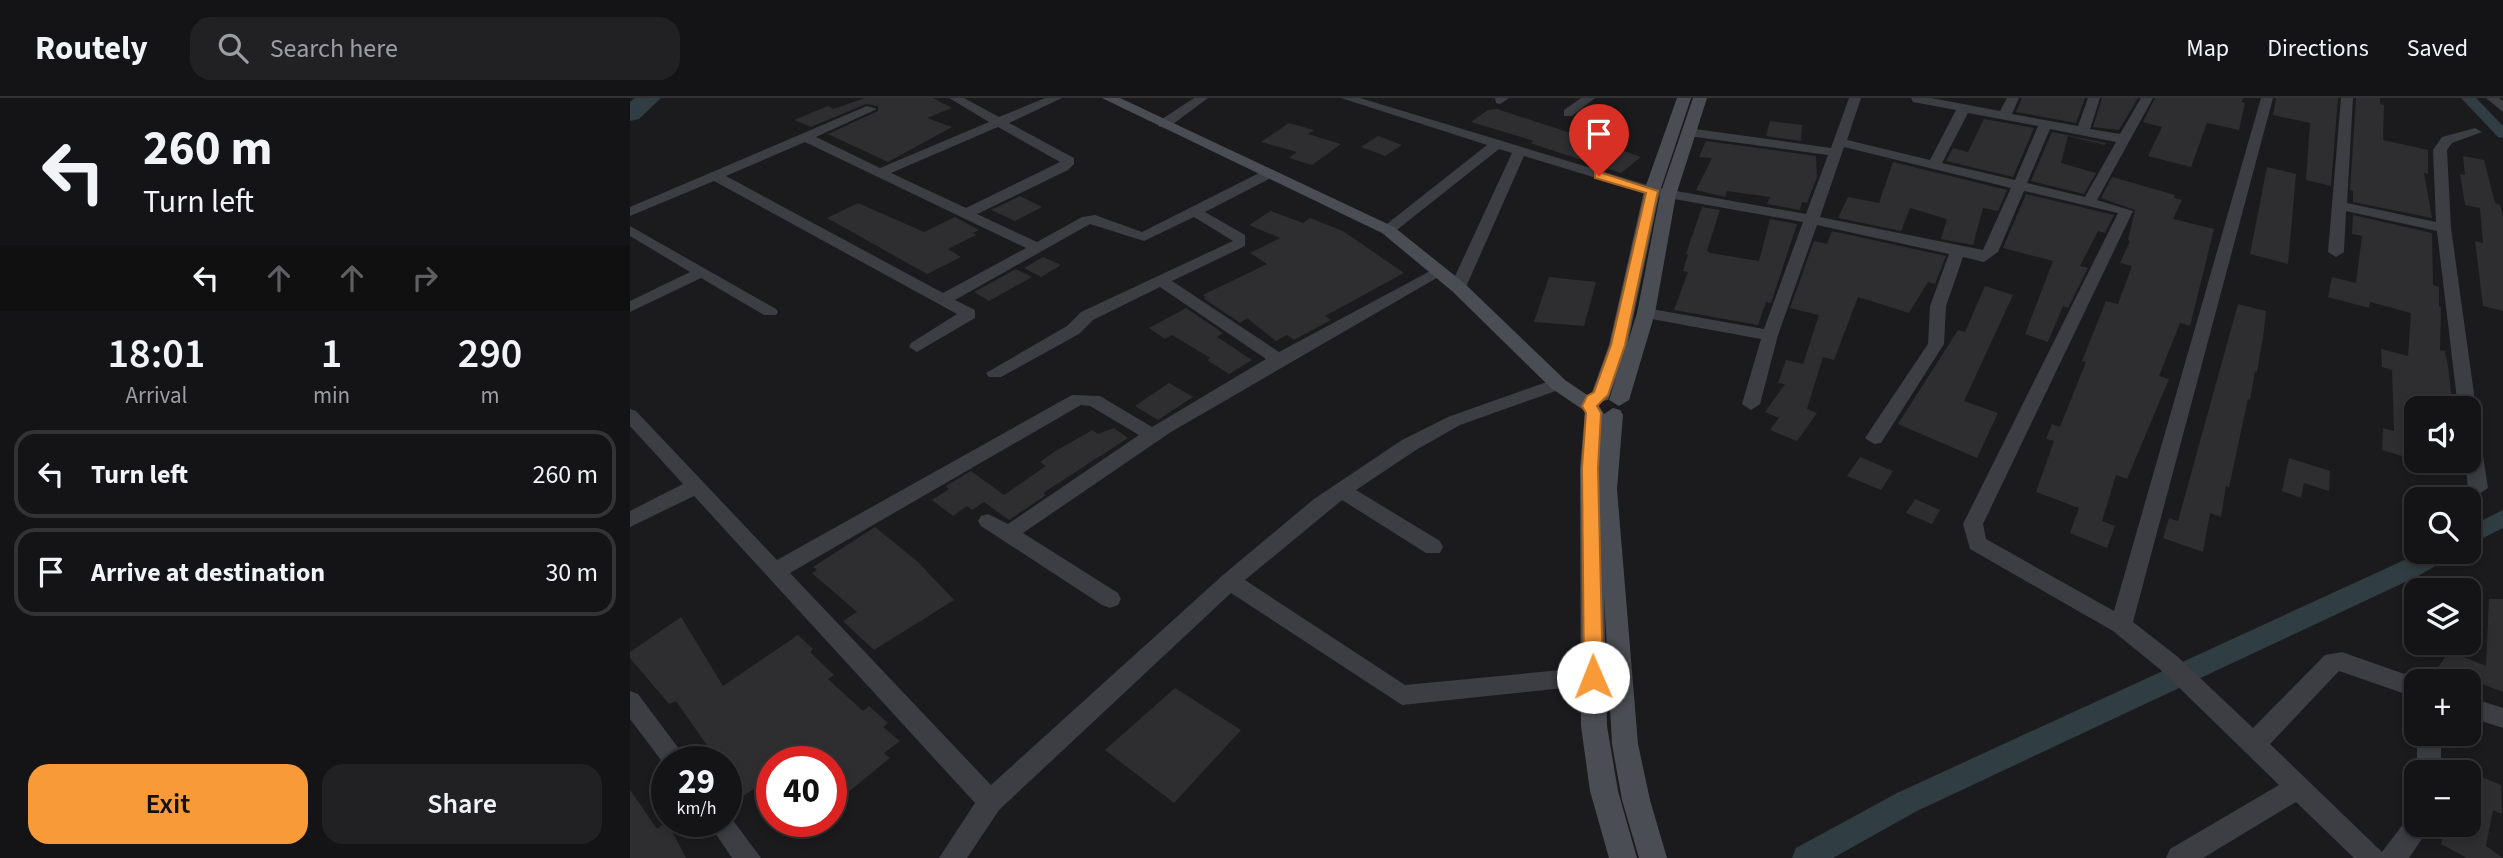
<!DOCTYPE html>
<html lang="en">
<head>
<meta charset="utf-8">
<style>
  :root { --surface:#141416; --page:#212123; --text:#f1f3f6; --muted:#9d9ea1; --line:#333335; --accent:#f89a38 }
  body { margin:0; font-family:"Source Sans 3",sans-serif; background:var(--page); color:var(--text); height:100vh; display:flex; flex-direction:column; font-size:26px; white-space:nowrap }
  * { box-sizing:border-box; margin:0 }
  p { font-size:23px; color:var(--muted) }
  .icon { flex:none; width:38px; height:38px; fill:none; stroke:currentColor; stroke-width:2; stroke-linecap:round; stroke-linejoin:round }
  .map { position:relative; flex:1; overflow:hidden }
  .side { display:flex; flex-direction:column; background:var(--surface); width:630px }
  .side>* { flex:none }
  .banner { background:#141416; color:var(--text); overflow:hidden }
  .controls { position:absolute; left:1774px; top:298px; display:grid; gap:14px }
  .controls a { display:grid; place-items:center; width:77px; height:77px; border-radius:14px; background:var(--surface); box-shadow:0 4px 10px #0003,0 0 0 2px var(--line); font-size:35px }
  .speed { position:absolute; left:21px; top:648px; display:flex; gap:14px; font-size:35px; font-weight:700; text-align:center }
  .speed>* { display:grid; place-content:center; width:91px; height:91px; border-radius:50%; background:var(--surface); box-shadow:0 4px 10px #0003,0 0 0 2px var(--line); line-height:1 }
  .speed small { font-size:18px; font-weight:400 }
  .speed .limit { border:10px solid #d22; background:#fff; color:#111 }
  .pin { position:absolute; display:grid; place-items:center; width:60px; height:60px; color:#fff; margin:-72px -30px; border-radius:50% 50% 50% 0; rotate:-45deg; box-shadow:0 0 7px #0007 }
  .pin .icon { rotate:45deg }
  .me { position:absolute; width:77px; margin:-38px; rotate:359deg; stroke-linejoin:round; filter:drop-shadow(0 0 5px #0008) }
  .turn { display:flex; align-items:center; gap:24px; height:147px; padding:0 28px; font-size:32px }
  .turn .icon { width:91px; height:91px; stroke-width:2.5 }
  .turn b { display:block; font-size:49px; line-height:60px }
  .lanes { display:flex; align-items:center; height:66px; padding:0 28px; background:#0003; justify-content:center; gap:35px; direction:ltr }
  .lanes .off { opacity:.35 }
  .eta { display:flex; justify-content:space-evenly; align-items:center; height:119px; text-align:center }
  .eta b { font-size:42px; font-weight:600; line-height:49px }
  .button { display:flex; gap:14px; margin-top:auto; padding:14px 28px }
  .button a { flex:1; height:80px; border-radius:21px; background:var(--accent); color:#111; font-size:28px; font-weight:600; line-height:80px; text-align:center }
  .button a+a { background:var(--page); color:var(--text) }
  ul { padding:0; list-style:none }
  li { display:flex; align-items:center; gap:21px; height:88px; margin:0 14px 10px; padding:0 14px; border:4px solid var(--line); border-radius:21px }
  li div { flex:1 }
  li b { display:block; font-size:26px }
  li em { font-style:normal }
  header { display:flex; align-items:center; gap:42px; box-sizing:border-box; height:98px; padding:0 35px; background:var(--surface); border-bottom:2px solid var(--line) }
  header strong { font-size:33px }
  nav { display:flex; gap:38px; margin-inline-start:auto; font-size:24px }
  .search { width:490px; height:63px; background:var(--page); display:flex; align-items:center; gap:18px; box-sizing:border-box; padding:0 24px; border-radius:21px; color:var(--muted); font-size:26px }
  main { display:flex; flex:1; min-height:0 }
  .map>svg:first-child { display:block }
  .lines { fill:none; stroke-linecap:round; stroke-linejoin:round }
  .canal { fill:#303d42; fill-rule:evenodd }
  .river { fill:#303d42; fill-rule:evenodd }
  .building { fill:#2e2e31 }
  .street { fill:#3c3e43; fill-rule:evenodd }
  .secondary { fill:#4a4d53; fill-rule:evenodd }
  .route { fill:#f89a38; stroke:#a16424; stroke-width:2 }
</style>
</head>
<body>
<header>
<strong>Routely</strong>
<div class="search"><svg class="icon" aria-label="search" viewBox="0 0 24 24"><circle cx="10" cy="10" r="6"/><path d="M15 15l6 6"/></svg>Search here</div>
<nav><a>Map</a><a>Directions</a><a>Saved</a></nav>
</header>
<main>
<section class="side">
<div class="banner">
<div class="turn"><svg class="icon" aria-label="left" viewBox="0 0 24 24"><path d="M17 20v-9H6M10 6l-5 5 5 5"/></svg><div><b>260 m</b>Turn left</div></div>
<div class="lanes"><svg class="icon" aria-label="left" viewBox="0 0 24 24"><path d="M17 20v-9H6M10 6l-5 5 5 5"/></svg><svg class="icon off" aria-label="ahead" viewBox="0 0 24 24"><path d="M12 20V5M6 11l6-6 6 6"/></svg><svg class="icon off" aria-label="ahead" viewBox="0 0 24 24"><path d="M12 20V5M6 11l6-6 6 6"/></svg><svg class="icon off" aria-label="right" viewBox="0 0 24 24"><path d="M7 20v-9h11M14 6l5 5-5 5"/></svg></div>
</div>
<div class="eta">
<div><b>18:01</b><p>Arrival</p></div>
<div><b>1</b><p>min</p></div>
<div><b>290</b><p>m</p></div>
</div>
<ul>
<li><svg class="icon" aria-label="left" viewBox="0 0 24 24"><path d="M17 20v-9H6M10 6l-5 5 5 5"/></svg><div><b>Turn left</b></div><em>260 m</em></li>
<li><svg class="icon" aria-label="arrive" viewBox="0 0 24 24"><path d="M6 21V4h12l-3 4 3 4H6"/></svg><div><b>Arrive at destination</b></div><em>30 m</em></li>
</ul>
<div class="button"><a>Exit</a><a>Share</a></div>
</section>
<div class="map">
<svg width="1873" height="760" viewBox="0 0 1873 760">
  <rect width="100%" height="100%" fill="#1b1b1d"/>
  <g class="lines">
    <!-- canal -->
    <g class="canal">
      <polygon points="1831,0 1846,0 1873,28 1873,40 1868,39"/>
      <polygon points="1873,412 1873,430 1839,447 1839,429"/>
      <polygon points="1794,453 1824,453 1821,459 1788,478 1287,713 1203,760 1162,760 1166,750 1267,695"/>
    </g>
    <!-- river -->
    <polygon class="river" points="5,0 31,0 9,21 0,23 0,4"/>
  </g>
  <!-- building -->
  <g class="building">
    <polygon points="235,0 303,0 322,10 297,20 322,29 258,64 198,36 248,13 248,8 236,6 181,29 164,22 198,8 203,11"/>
    <polygon points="1392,0 1455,0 1446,25 1386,14"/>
    <polygon points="1472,0 1508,0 1489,32 1463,29"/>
    <polygon points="1525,0 1613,0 1612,4 1615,5 1609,32 1577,25 1561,69 1518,58 1532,29 1513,24"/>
    <polygon points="1646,0 1708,0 1701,88 1676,82 1680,25 1643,17"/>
    <polygon points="1726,0 1750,0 1750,6 1754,7 1753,42 1798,52 1798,76 1794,75 1802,120 1723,104 1723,93 1720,92"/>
    <polygon points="867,11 956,40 1011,59 991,75 900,45 904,43 841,24 858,12"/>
    <polygon points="1354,21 1404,30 1383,79 1316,63 1323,50 1338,54"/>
    <polygon points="1140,23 1172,27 1171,43 1136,38"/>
    <polygon points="659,25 684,32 678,36 711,46 682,67 659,60 667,54 631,44"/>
    <polygon points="1422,34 1476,45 1475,47 1438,38 1431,65 1466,75 1454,96 1401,83"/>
    <polygon points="748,38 772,47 755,58 731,49"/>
    <polygon points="1076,43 1186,58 1187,79 1177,105 1172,104 1170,112 1137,106 1140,99 1097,93 1095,99 1066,92 1082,60 1069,59"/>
    <polygon points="1833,58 1854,62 1865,105 1870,107 1873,119 1873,213 1853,208 1845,143 1853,145 1850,110 1835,107 1830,76 1835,77"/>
    <polygon points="1263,64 1377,92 1368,113 1353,110 1343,147 1311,141 1317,121 1280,110 1271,133 1208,120 1218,99 1249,105"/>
    <polygon points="1637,69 1666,76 1658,166 1620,156"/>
    <polygon points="1482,79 1545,97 1544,100 1552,102 1543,121 1584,131 1560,228 1550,225 1529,278 1539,281 1497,381 1486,377 1472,423 1485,428 1477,450 1440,435 1449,410 1406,394 1424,343 1416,341 1422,326 1430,329 1456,264 1452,263 1476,203 1488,206 1502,168 1490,165 1500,143 1498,142 1505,112 1471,100"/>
    <polygon points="1396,96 1484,117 1475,135 1468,133 1450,168 1458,170 1438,210 1433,208 1418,244 1395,236 1423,163 1373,150"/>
    <polygon points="390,98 412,109 385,123 361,112"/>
    <polygon points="228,105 294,134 325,119 349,132 343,135 346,137 318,151 331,159 297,176 197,120"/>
    <polygon points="1072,109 1090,112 1077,152 1080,155 1129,163 1140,121 1167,126 1141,205 1136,204 1128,227 1044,212 1058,174 1053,173 1058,156 1056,156"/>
    <polygon points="641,113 673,125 680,120 713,133 774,175 695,218 701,222 664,242 657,237 646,243 617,220 610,225 573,200 576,199 573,197 637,166 620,155 650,140 619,127"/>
    <polygon points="1723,117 1802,135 1803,187 1809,189 1809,208 1811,209 1810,252 1815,253 1818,268 1823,310 1787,310 1785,350 1772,346 1772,358 1752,352 1753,330 1764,333 1762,272 1752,269 1751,251 1778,258 1781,215 1740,204 1739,210 1698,199 1702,179 1726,185 1732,138 1722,136"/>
    <polygon points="1202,133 1316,158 1305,186 1298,184 1279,215 1228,199 1204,262 1193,259 1177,311 1187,315 1167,343 1140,332 1149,320 1135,314 1155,286 1148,285 1156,262 1173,266 1189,217 1160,210 1184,143 1197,146"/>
    <polygon points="413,159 431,167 411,179 394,170"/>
    <polygon points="386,171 402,179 359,203 344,194"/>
    <polygon points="919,179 966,184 954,228 904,224"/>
    <polygon points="1355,188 1383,197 1334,303 1368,315 1347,360 1268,326 1328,232 1335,234"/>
    <polygon points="1608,206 1636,213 1634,233 1627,274 1625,273 1620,302 1618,301 1599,389 1596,388 1591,419 1580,415 1573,454 1533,440 1539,420 1548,423"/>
    <polygon points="556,210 593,235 587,239 622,262 599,276 577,262 580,260 542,237 535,241 519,230"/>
    <polygon points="539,285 563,299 528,322 505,308"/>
    <polygon points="484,330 498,340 413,395 416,397 379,422 354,404 342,412 337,408 323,418 302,402 319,391 316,388 341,373 374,397 416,368 410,364 424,354 462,332 468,336"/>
    <polygon points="1230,359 1263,373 1251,392 1217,378"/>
    <polygon points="1659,360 1700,373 1699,393 1674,385 1671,400 1652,393"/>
    <polygon points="1285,401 1310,412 1302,426 1276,415"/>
    <polygon points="245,429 288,464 324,502 244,552 213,523 227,514 182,475 187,472 183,469"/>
    <polygon points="1859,501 1873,501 1873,594 1828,577 1822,583 1806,573 1819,553 1856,568"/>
    <polygon points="51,519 93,588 168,537 183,551 180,554 204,577 198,581 233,613 239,608 258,625 253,629 270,643 254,655 260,660 211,700 201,691 201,663 142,663 142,679 113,698 96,674 96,663 88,663 46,603 39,606 0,560 0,554"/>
    <polygon points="545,590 611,632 544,705 475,652"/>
    <polygon points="1840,674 1871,687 1872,716 1863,712 1856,748 1873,760 1837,760 1811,746 1816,726 1839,726"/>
    <polygon points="0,692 27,731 37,723 56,760 0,760"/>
  </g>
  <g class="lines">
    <!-- street -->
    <g class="street">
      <path d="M319,0H334L369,19L415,0H432L379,25L444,60V66L438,72L347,116L407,144L452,119L465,117L512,134L633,73H643V79L575,114L615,137V148L542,183L649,254L804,171L809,169L817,174L541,334L393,435L488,495L491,501L488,507L480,510L472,507L351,428L348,423L351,418L358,416L378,426L509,337L460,308L451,307L160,475L361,687L593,477L684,401L772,342L818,319L928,280L937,286L934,290L830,327L786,352L726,392L810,443L813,449L810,455H796L712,402L615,482L775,587L963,569L971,572L974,579L971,586L772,607L601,495L369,712L337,760H309L345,705L64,398L0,429V413L53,386L0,328V311L6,313L147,462L442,297L470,298L522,329L636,261L530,189L463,222L449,236L371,279H359L356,275L437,228L451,214L603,143L564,119L514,143L460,126L325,202L345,212V220L287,254L279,249L281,245L327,216L84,83L0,118V109L237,8L247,11L186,39L250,70L359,24ZM368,29L430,64L336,110L261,75ZM175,44L396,150L313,195L96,78Z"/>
      <polygon points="564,0 578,0 539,29 529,29 529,23"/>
      <path d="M711,0H730L1024,89L1176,116L1198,57L1058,38L1051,34L1058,30L1201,50L1219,0H1231L1217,42L1300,62L1326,12L1283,4L1281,0H1301L1370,13L1377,0H1389L1382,16L1448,28L1458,0H1470L1460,31L1490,36L1511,0H1523L1467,102L1503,113L1353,426L1356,441L1484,513L1631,0H1643L1503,524L1548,559L1623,630L1695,557L1712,554L1794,583H1787V600L1709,573L1640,646L1752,754L1780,717L1787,715V726H1802L1779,760H1724L1666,704L1573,760H1536L1540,751L1649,687L1532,573L1483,533L1340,451L1333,426L1488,115L1394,93L1368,154L1354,164L1333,159L1316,208L1314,246L1251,345L1244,346L1235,340L1298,246L1300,208L1319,156L1187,127L1148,237L1130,306L1121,312L1112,306L1131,241L1016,220L1008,215L1016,210L1134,231L1173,124L1022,97L894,58L836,189L834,192H822L820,189L882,55L869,51L763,135H753V129L857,47ZM1338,15L1408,28L1385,82L1312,65ZM1420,31L1486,44L1455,99L1397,85ZM1214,49L1381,90L1353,152L1190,119Z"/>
      <polygon points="865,0 879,0 870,6 866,5"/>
      <polygon points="951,0 965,0 942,18 934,18 934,12"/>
      <polygon points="1711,0 1723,0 1717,105 1806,124 1803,52 1812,39 1845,30 1852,34 1822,45 1817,52 1821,130 1846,310 1843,314 1839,315 1839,310 1828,310 1807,133 1716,113 1714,154 1706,159 1698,154"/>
      <polygon points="1856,0 1869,0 1873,3 1873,14"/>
      <polygon points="0,128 146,211 148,214 146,217 134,217 71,180 0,214 0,203 60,174 0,138"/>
      <polygon points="1839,319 1848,325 1858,390 1848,397 1838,390 1835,362 1839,362"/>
      <polygon points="0,593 8,596 58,663 37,663 37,670 0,621"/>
      <polygon points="1839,599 1873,610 1873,630 1839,619"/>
      <rect x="1787" y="635" width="24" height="39"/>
      <polygon points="96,713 131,760 102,760 77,723 96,723"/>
    </g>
    <!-- secondary -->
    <g class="secondary">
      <polygon points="472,0 490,0 764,129 834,185 935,282 966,303 974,316 983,310 990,312 993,317 987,391 1008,646 1020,702 1037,760 1009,760 992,702 982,646 974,498 977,628 988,693 1007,760 979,760 960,693 951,628 950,371 955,313 921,290 822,193 752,135"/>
      <polygon points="1047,0 1061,0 1030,93 998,244 1007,215 1030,97 1063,0 1077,0 1046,97 1025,215 999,302 989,308 979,302 986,280 978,302 971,303 961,297 979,247 1014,93"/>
    </g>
  </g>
  <!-- route -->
  <polygon class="route" points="969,74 1028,93 995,247 978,297 967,308 971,315 968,370 973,579 970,584 957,584 954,579 952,370 956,315 952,308 957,298 964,294 981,247 1016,95 965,80 965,75"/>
</svg>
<div class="controls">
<a><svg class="icon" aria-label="sound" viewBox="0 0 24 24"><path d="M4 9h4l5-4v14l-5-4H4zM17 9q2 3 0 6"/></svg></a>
<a><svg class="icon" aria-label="search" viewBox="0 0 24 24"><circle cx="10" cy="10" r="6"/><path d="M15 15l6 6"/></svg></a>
<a><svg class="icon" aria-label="layers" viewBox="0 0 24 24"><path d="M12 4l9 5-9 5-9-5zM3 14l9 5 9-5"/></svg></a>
<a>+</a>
<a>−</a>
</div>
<div class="speed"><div>29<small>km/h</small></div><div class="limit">40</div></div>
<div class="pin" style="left:969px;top:78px;background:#d93025"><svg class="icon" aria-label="arrive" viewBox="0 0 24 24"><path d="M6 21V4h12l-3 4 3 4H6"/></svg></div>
<svg class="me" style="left:963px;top:579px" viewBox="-20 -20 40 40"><circle r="19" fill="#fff"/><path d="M0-13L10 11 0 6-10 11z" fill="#f89a38"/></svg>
</div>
</main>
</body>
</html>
